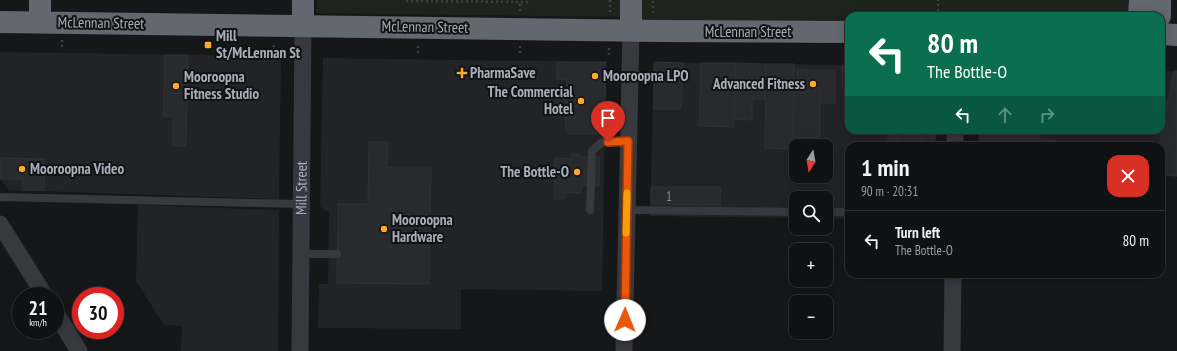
<!DOCTYPE html>
<html lang="en">
<head>
<meta charset="utf-8">
<style>
  :root { --surface:#101113; --page:#1e1f21; --text:#f1f3f6; --muted:#9c9da0; --line:#303133 }
  body { margin:0; font-family:"PT Sans Narrow",sans-serif; background:var(--page); color:var(--text); height:100vh; display:flex; flex-direction:column; font-size:15px; white-space:nowrap }
  * { box-sizing:border-box; margin:0 }
  p { font-size:13px; color:var(--muted) }
  .icon { flex:none; width:22px; height:22px; fill:none; stroke:currentColor; stroke-width:2; stroke-linecap:round; stroke-linejoin:round }
  .map { position:relative; flex:1; overflow:hidden }
  .drawer { position:absolute; left:845px; top:142px; width:320px; height:136px; display:flex; flex-direction:column; background:var(--surface); border-radius:12px; box-shadow:0 2px 10px #0003,0 0 0 1px var(--line) }
  .drawer>* { flex:none }
  .banner { position:absolute; left:845px; top:12px; width:320px; height:122px; border-radius:12px; box-shadow:0 2px 10px #0003,0 0 0 1px var(--line); background:#0b6e4f; color:#fff; overflow:hidden }
  .needle { width:26px; rotate:191deg }
  .tools { position:absolute; left:789px; top:139px; display:grid; gap:8px }
  .tools a { display:grid; place-items:center; width:44px; height:44px; border-radius:8px; background:var(--surface); box-shadow:0 2px 10px #0003,0 0 0 1px var(--line); font-size:20px }
  .speed { position:absolute; left:12px; top:287px; display:flex; gap:8px; font-size:20px; font-weight:700; text-align:center }
  .speed>* { display:grid; place-content:center; width:52px; height:52px; border-radius:50%; background:var(--surface); box-shadow:0 2px 10px #0003,0 0 0 1px var(--line); line-height:1 }
  .speed small { font-size:10px; font-weight:400 }
  .speed .limit { border:6px solid #d22; background:#fff; color:#111 }
  .pin { position:absolute; display:grid; place-items:center; width:34px; height:34px; color:#fff; margin:-41px -17px; border-radius:50% 50% 50% 0; rotate:-45deg; box-shadow:0 0 4px #0007 }
  .pin .icon { rotate:45deg }
  .me { position:absolute; width:44px; margin:-22px; rotate:1deg; stroke-linejoin:round; filter:drop-shadow(0 0 3px #0008) }
  .turn { display:flex; align-items:center; gap:14px; height:84px; padding:0 16px; font-size:18px }
  .turn .icon { width:52px; height:52px; stroke-width:2.5 }
  .turn b { display:block; font-size:28px; line-height:34px }
  .lanes { display:flex; align-items:center; height:38px; padding:0 16px; background:#0003; justify-content:center; gap:20px; direction:ltr }
  .lanes .off { opacity:.35 }
  .round { display:grid; place-items:center; flex:none; width:42px; height:42px; border-radius:12px; background:var(--page) }
  .summary { display:flex; align-items:center; justify-content:space-between; height:68px; padding:0 16px }
  h1 { font-size:24px; font-weight:800; line-height:30px }
  ul { padding:0; list-style:none }
  li { display:flex; align-items:center; gap:12px; height:60px; padding:0 16px; border-top:1px solid var(--line) }
  li div { flex:1 }
  li b { display:block; font-size:15px }
  li em { font-style:normal }
  .map>svg:first-child { display:block }
  .built { fill:#222326; fill-rule:evenodd }
  .green { fill:#1c241d }
  .building { fill:#292a2d; stroke:#303135 }
  .lines { fill:none; stroke-linecap:round; stroke-linejoin:round }
  .path { stroke:#3d4045; stroke-width:2.5; stroke-dasharray:2 3; stroke-linecap:butt }
  .lane { stroke:#37393e; stroke-width:8 }
  .street { stroke:#37393e; stroke-width:17 }
  .highway { stroke:#63676f; stroke-width:22 }
  .route-casing { stroke:#983908; stroke-width:10 }
  .route { stroke:#ea580c; stroke-width:7 }
  .slow { stroke:#f59e0b; stroke-width:7 }
  .poi-dot { fill:#fea929; stroke:#111214; stroke-width:1.5 }
  .labels { text-anchor:middle; stroke-width:4; stroke-linejoin:round; paint-order:stroke }
  .number-label { font-size:13px; fill:#888c96 }
  .street-label { font-size:15px; fill:#a8aeba; stroke:#111214 }
  .poi-label { font-size:15px; font-weight:bold; fill:#a8aeba; stroke:#111214; text-anchor:start }
</style>
</head>
<body>
<div class="map">
<svg width="1177" height="351" viewBox="0 0 1177 351">
  <rect width="100%" height="100%" fill="#161719"/>
  <!-- built -->
  <g class="built">
    <polygon points="0,52 281,56 279,199 8,190 0,178"/>
    <polygon points="323,58 606,62 602,291 461,289 461,329 318,328 319,284 328,284 329,211 325,211 320,206"/>
    <path d="M654,62L849,65V130H935V146H849V219L826,218V198H796V218L650,216ZM796,146H826V176H796Z"/>
    <polygon points="1161,71 1174,71 1159,146 981,146 981,130 1161,130"/>
    <polygon points="138,205 279,210 278,351 181,351 182,326 164,325 136,281"/>
  </g>
  <!-- green -->
  <g class="green">
    <polygon points="317,0 622,0 620,17 316,13"/>
    <polygon points="640,0 1133,0 1132,16 849,16 849,22 639,20"/>
  </g>
  <!-- building -->
  <g class="building">
    <polygon points="165,55 188,55 186,146 173,146 173,117 163,117"/>
    <polygon points="557,62 606,62 604,134 567,134 564,109 556,109 556,93 567,93 567,80 557,79"/>
    <polygon points="654,62 683,63 681,109 654,109"/>
    <polygon points="701,63 735,63 734,127 699,126"/>
    <polygon points="735,63 766,64 765,99 752,99 752,120 734,119"/>
    <polygon points="766,64 794,64 793,149 765,148"/>
    <rect x="842" y="65" width="7" height="23"/>
    <polygon points="797,70 835,70 835,103 820,103 820,92 797,92"/>
    <polygon points="1174,71 1177,71 1177,176 1161,175 1161,146 1159,146"/>
    <polygon points="794,92 820,92 820,138 793,137"/>
    <rect x="888" y="130" width="10" height="16"/>
    <rect x="898" y="130" width="24" height="16"/>
    <rect x="922" y="130" width="13" height="16"/>
    <polygon points="979,130 1040,130 1040,140 1056,140 1056,146 979,146"/>
    <polygon points="369,142 388,142 387,167 431,167 429,284 337,283 338,204 368,204"/>
    <polygon points="572,154 579,154 579,157 600,157 599,186 582,185 581,193 565,192 564,199 554,199 555,158 572,159"/>
    <polygon points="0,158 45,159 44,190 22,190 22,179 0,179"/>
    <polygon points="651,187 721,187 720,205 651,204"/>
  </g>
  <g class="lines">
    <!-- path -->
    <g class="path">
      <polyline points="406,1 531,2"/>
      <polyline points="520,11 520,2"/>
      <polyline points="610,12 610,0"/>
      <polyline points="653,13 653,0"/>
      <polyline points="938,16 938,0"/>
      <polyline points="62,40 62,47"/>
      <polyline points="418,46 418,53"/>
      <polyline points="520,46 520,54"/>
      <polyline points="609,48 609,56"/>
      <polyline points="273,52 274,44"/>
    </g>
    <!-- lane -->
    <g class="lane">
      <polyline points="0,197 301,204"/>
      <polyline points="590,210 592,151 602,142 628,141"/>
      <polyline points="627,210 796,212"/>
      <polyline points="826,212 849,212"/>
      <polyline points="301,254 337,254"/>
    </g>
    <!-- street -->
    <g class="street">
      <polyline points="955,146 955,130"/>
      <polyline points="0,224 45,296"/>
      <polyline points="55,312 79,351"/>
      <path id="s1" d="M300,351L303,26"/>
      <polyline points="624,351 631,30"/>
      <polyline points="952,351 953,274"/>
    </g>
    <!-- highway -->
    <g class="highway">
      <polyline points="1160,0 1160,16"/>
      <polyline points="1139,16 1140,0"/>
      <polyline points="0,22 658,31 849,32"/>
      <polyline points="40,22 40,0"/>
      <polyline points="303,26 303,0"/>
      <polyline points="631,30 631,0"/>
      <polyline points="1161,34 1177,35"/>
    </g>
  </g>
  <g class="lines">
    <defs>
      <polyline id="route" points="608,142 628,141 625,320"/>
    </defs>
    <!-- route casing -->
    <use href="#route" class="route-casing"/>
    <!-- route -->
    <use href="#route" class="route"/>
    <!-- slow -->
    <polyline class="slow" points="626,233 627,193"/>
  </g>
  <!-- markers -->
  <g class="poi-dot">
    <rect x="204" y="41" width="8" height="8" rx="2"/>
    <path d="M460 67h4v4h4v4h-4v4h-4v-4h-4v-4h4z"/>
    <circle cx="595" cy="76" r="4"/>
    <circle cx="813" cy="84" r="4"/>
    <circle cx="176" cy="86" r="4"/>
    <circle cx="581" cy="101" r="4"/>
    <circle cx="22" cy="169" r="4"/>
    <circle cx="577" cy="172" r="4"/>
    <circle cx="384" cy="229" r="4"/>
  </g>
  <g class="labels">
    <!-- number labels -->
    <g class="number-label">
      <text x="669" y="201">1</text>
    </g>
    <!-- street labels -->
    <g class="street-label">
      <text transform="translate(101 23) rotate(1)" y="5">McLennan Street</text>
      <text transform="translate(425 27) rotate(1)" y="5">McLennan Street</text>
      <text x="748" y="37">McLennan Street</text>
      <text dy="5" stroke="none"><textPath href="#s1" startOffset="163">Mill Street</textPath></text>
    </g>
    <!-- poi labels -->
    <g class="poi-label">
      <text x="216" y="41">Mill<tspan x="216" dy="17">St/McLennan St</tspan></text>
      <text x="470" y="78">PharmaSave</text>
      <text x="603" y="81">Mooroopna LPO</text>
      <text x="184" y="82">Mooroopna<tspan x="184" dy="17">Fitness Studio</tspan></text>
      <text x="805" y="89" text-anchor="end">Advanced Fitness</text>
      <text x="573" y="97" text-anchor="end">The Commercial<tspan x="573" dy="17">Hotel</tspan></text>
      <text x="30" y="174">Mooroopna Video</text>
      <text x="569" y="177" text-anchor="end">The Bottle-O</text>
      <text x="392" y="225">Mooroopna<tspan x="392" dy="17">Hardware</tspan></text>
    </g>
  </g>
</svg>
<div class="tools">
<a><svg class="needle" viewBox="-14 -14 28 28"><path d="M0-13l5 13h-10z" fill="#e53935"/><path d="M0 13l5-13h-10z" fill="#9c9da0"/></svg></a>
<a><svg class="icon" aria-label="search" viewBox="0 0 24 24"><circle cx="10" cy="10" r="6"/><path d="M15 15l6 6"/></svg></a>
<a>+</a>
<a>−</a>
</div>
<div class="speed"><div>21<small>km/h</small></div><div class="limit">30</div></div>
<div class="pin" style="left:608px;top:142px;background:#d93025"><svg class="icon" aria-label="arrive" viewBox="0 0 24 24"><path d="M6 21V4h12l-3 4 3 4H6"/></svg></div>
<svg class="me" style="left:625px;top:320px" viewBox="-20 -20 40 40"><circle r="19" fill="#fff"/><path d="M0-13L10 11 0 6-10 11z" fill="#ea580c"/></svg>
<div class="banner">
<div class="turn"><svg class="icon" aria-label="left" viewBox="0 0 24 24"><path d="M17 20v-9H6M10 6l-5 5 5 5"/></svg><div><b>80 m</b>The Bottle-O</div></div>
<div class="lanes"><svg class="icon" aria-label="left" viewBox="0 0 24 24"><path d="M17 20v-9H6M10 6l-5 5 5 5"/></svg><svg class="icon off" aria-label="ahead" viewBox="0 0 24 24"><path d="M12 20V5M6 11l6-6 6 6"/></svg><svg class="icon off" aria-label="right" viewBox="0 0 24 24"><path d="M7 20v-9h11M14 6l5 5-5 5"/></svg></div>
</div>
<section class="drawer">
<div class="summary"><div><h1>1 min</h1><p>90 m · 20:31</p></div><a class="round" style="background:#d93025;color:#fff"><svg class="icon" aria-label="close" viewBox="0 0 24 24"><path d="M6 6l12 12M18 6L6 18"/></svg></a></div>
<ul>
<li><svg class="icon" aria-label="left" viewBox="0 0 24 24"><path d="M17 20v-9H6M10 6l-5 5 5 5"/></svg><div><b>Turn left</b><p>The Bottle-O</p></div><em>80 m</em></li>
</ul>
</section>
</div>
</body>
</html>
